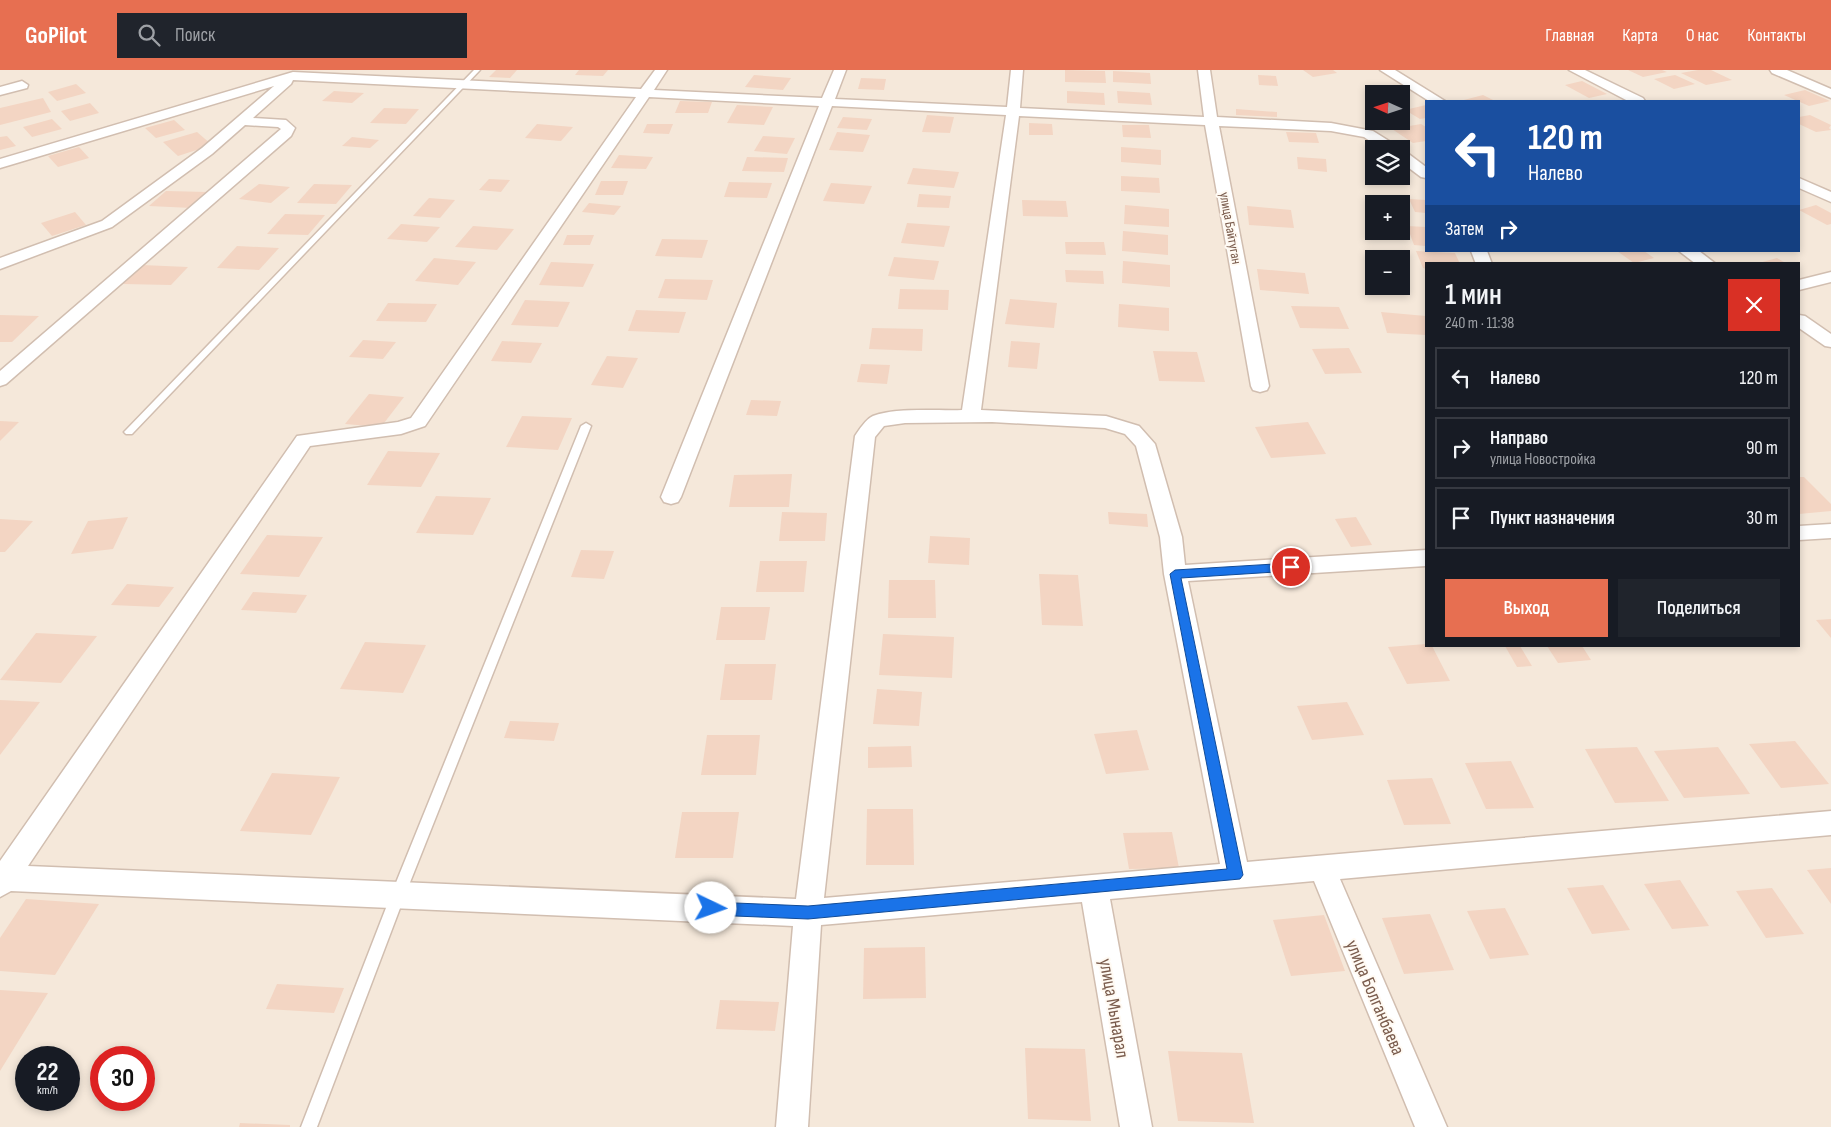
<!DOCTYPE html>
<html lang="ru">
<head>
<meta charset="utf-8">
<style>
  :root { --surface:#171b24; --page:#20242c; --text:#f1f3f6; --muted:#9ea1a6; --line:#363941; --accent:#e76f51 }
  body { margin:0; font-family:"Sofia Sans Condensed",sans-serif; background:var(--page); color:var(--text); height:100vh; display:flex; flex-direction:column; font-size:19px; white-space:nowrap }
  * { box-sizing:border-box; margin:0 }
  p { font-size:16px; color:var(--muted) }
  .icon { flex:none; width:28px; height:28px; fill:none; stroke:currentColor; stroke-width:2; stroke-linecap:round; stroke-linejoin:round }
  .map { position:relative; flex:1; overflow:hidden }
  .details { position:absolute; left:1425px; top:192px; width:375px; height:385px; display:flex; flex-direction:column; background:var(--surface); border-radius:0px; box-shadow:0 2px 8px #0003 }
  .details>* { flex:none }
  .banner { position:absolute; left:1425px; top:30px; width:375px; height:152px; border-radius:0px; box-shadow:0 2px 8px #0003; background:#1a4fa0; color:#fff; overflow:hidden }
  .needle { width:32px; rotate:273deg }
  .buttons { position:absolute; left:1365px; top:15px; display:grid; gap:10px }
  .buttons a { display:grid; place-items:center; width:45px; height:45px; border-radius:0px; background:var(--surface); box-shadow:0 2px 8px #0003; font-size:25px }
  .speed { position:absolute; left:15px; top:976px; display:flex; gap:10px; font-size:25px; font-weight:700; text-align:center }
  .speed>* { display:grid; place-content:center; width:65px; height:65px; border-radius:50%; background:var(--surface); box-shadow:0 2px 8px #0003; line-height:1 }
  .speed small { font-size:12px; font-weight:400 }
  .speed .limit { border:8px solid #d22; background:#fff; color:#111 }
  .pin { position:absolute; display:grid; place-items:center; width:42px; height:42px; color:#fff; margin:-21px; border:2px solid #fff; border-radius:50%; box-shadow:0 1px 5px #0007 }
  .me { position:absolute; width:55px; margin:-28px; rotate:93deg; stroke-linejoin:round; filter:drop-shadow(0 0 4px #0008) }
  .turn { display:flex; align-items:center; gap:18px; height:105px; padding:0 20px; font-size:22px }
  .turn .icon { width:65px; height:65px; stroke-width:2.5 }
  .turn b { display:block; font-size:35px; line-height:42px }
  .then { display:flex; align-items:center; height:48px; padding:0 20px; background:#0003; gap:10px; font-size:19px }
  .round { display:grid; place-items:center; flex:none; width:52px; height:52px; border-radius:0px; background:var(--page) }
  .head { display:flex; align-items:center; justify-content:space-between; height:85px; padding:0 20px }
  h1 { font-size:30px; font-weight:600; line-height:38px }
  .cta { display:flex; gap:10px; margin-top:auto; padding:10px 20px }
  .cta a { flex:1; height:58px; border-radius:0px; background:var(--accent); color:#fff; font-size:20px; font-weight:600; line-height:58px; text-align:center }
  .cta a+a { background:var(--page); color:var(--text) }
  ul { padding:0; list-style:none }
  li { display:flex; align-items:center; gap:15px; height:62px; margin:0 10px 8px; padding:0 10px; border:2px solid var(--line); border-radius:0px }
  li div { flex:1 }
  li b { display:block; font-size:19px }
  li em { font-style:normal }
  header { display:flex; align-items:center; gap:30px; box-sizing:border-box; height:70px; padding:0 25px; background:var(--accent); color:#fff }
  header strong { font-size:24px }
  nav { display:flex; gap:28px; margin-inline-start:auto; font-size:18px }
  .search { width:350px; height:45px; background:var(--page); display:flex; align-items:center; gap:12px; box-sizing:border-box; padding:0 18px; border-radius:0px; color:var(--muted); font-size:19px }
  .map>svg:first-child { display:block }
  .residential { fill:#f5e8da; fill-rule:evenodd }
  .building { fill:#f3d5c3 }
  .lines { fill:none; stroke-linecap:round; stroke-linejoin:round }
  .lane-casing { stroke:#d1beb0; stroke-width:3 }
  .street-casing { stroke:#d1beb0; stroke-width:3 }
  .lane { fill:#fff; fill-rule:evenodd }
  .street { fill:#fff; fill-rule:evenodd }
  .route { fill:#1a73e8; stroke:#114b97 }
  .labels { text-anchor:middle; stroke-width:4; stroke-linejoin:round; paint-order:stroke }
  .far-street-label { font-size:14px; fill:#7a5c4d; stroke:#fffaf3 }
  .near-street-label { font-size:19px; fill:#7a5c4d; stroke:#fffaf3 }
</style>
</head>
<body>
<header>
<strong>GoPilot</strong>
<div class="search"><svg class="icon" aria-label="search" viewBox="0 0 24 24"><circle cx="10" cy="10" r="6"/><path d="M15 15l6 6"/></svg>Поиск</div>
<nav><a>Главная</a><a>Карта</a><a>О нас</a><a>Контакты</a></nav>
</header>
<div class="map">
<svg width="1831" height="1057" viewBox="0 0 1831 1057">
  <rect width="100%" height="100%" fill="#fdf6ec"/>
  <!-- residential -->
  <path class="residential" d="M0,0H1831V1057H0ZM1374,24H1401V51H1374ZM1426,31H1799V181H1426ZM1374,79H1401V106H1374ZM1374,134H1401V161H1374ZM1374,189H1401V216H1374ZM1426,194H1799V576H1426ZM26,988H69V1030H26ZM101,988H144V1030H101Z"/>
  <!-- building -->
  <g class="building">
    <polygon points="496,0 517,0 510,8 489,7"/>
    <polygon points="579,0 608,0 603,6 575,5"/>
    <polygon points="1065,0 1105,1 1106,13 1065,12"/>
    <polygon points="1303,0 1333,0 1337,3 1313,7"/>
    <polygon points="1628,0 1662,0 1667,2 1643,7"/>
    <polygon points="1698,0 1711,0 1732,10 1706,15 1681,3"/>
    <polygon points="1113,1 1150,3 1151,14 1113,12"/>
    <polygon points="754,5 791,8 783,20 745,17"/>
    <polygon points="1258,5 1276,6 1278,16 1259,15"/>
    <polygon points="1675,5 1695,14 1674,19 1654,9"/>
    <polygon points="861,8 886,9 884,20 858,19"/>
    <polygon points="1582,11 1607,24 1589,28 1565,15"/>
    <polygon points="76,14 86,23 57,31 48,22"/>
    <polygon points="1393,16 1407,26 1401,27 1401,24 1379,24 1373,19"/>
    <polygon points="1805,20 1830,31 1809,36 1784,25"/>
    <polygon points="334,21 364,23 352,33 322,31"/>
    <polygon points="1067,21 1104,23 1105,35 1067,33"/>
    <polygon points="1117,21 1150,23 1152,35 1118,33"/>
    <polygon points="1483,25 1495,31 1460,31"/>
    <polygon points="43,28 51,42 0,55 0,38"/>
    <polygon points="680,31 712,32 708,43 675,43"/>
    <polygon points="90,33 99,43 70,51 61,41"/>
    <polygon points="737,35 773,37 764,55 727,53"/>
    <polygon points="1426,35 1426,48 1420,49 1405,40"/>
    <polygon points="384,38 419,39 406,54 370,53"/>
    <polygon points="1236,39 1277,42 1277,47 1236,45"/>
    <polygon points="927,45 954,47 950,63 922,62"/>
    <polygon points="1810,45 1831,55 1829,58 1831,60 1816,62 1799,54 1799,47"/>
    <polygon points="843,47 872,49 867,60 837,58"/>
    <polygon points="52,49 62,59 32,67 23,57"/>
    <polygon points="174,50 185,60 156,68 145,58"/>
    <polygon points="1029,53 1052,54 1053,65 1029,65"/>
    <polygon points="537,54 573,57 561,71 525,68"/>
    <polygon points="647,54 673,54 669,64 643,63"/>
    <polygon points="1421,54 1426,57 1426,71 1413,73 1392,59"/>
    <polygon points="1122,55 1149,55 1151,68 1123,67"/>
    <polygon points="197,62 212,75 178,86 163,72"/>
    <polygon points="837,62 870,65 863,82 829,80"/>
    <polygon points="1286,62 1316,63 1319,73 1289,72"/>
    <polygon points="7,66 16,76 0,80 0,67"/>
    <polygon points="763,66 795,68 787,84 754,81"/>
    <polygon points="352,67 379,70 370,78 342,76"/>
    <polygon points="79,77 89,88 58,97 48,86"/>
    <polygon points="1121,77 1161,80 1161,95 1121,92"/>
    <polygon points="619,85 653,87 646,99 611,98"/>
    <polygon points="747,87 788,88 784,102 742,101"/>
    <polygon points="1297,87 1326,89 1327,102 1298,99"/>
    <polygon points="913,98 959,102 954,118 907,114"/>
    <polygon points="1121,106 1159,108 1160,123 1121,121"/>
    <polygon points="489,109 510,110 501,122 479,120"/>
    <polygon points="601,111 628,111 623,125 595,125"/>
    <polygon points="729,112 772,113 767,128 724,127"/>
    <polygon points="831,113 872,116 864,134 823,131"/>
    <polygon points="259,114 290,117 271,133 239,129"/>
    <polygon points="314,114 352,115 336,134 297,133"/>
    <polygon points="166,121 208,122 192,138 149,136"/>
    <polygon points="919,124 951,126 949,138 917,137"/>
    <polygon points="429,128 455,130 440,148 413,146"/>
    <polygon points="1409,129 1426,130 1426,143 1415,142"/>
    <polygon points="1022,130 1066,131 1068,147 1023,146"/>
    <polygon points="589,133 621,136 614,145 582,142"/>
    <polygon points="1125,135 1169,139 1169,157 1124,154"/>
    <polygon points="1816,135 1831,143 1831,154 1827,155 1799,140"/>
    <polygon points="1247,136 1291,140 1294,158 1249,155"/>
    <polygon points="75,142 86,155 52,166 41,153"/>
    <polygon points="285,144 325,145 308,165 267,164"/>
    <polygon points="907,153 950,156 944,177 901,173"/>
    <polygon points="401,154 440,157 427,172 387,169"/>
    <polygon points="473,156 514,159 497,180 455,177"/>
    <polygon points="1407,156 1426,157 1426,176 1414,175"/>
    <polygon points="1123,161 1168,165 1168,185 1122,181"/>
    <polygon points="567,165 594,165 590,175 563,175"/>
    <polygon points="662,169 708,170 702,188 655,186"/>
    <polygon points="1065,172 1104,172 1106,185 1066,184"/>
    <polygon points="237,176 279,178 259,200 217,198"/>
    <polygon points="1416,181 1455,183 1460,194 1426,194 1426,199 1423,198"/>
    <polygon points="1617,181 1644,181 1654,188 1634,193"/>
    <polygon points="894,187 939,191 934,210 888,206"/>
    <polygon points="434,188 476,192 458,215 415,211"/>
    <polygon points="1777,188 1787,194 1759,194 1759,193"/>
    <polygon points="1123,191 1170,195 1170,217 1122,213"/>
    <polygon points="551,192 594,194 583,217 539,215"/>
    <polygon points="142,195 188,197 171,215 123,214"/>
    <polygon points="1257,199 1305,203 1309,224 1260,220"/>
    <polygon points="1065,200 1103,201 1104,214 1066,212"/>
    <polygon points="665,209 713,210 707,230 658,228"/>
    <polygon points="900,219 949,220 948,240 898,239"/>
    <polygon points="1010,229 1057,233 1054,258 1005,254"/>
    <polygon points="525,230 570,232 558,257 511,255"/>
    <polygon points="388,233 437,234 426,252 376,251"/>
    <polygon points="1119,234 1169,238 1169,261 1118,257"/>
    <polygon points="1291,236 1339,237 1349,259 1300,258"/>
    <polygon points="636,240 686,242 679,263 628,261"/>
    <polygon points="1381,242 1426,246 1426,265 1387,263"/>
    <polygon points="0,245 39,246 12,272 0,272"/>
    <polygon points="872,258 923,259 922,281 869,279"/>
    <polygon points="363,270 396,272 383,289 349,287"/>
    <polygon points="502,271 542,273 531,293 491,291"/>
    <polygon points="1011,271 1040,273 1037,299 1008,297"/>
    <polygon points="1349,278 1362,303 1325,304 1312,279"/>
    <polygon points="1153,281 1197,282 1205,312 1159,311"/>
    <polygon points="607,286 638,288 623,318 591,315"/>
    <polygon points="861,294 890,295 887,314 857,312"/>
    <polygon points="369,324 404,327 381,357 345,354"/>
    <polygon points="751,330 781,331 777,346 746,345"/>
    <polygon points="522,346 572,348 558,380 506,377"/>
    <polygon points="0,351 19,352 0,371"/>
    <polygon points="1308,352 1326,384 1271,388 1255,357"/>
    <polygon points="388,381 440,383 421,417 367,415"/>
    <polygon points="792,404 789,437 729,437 734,405"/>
    <polygon points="1799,407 1804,407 1831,434 1831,441 1799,444"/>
    <polygon points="436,426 491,428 473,465 416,463"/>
    <polygon points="782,442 827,443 825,471 779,471"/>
    <polygon points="1108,442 1147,444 1148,457 1109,454"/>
    <polygon points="128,447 113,479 71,484 88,451"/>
    <polygon points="1356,447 1372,475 1351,477 1335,449"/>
    <polygon points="0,449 33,451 5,482 0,482"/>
    <polygon points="267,465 323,467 299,507 240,504"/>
    <polygon points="930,466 970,468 969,495 928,493"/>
    <polygon points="581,480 614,481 604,509 571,507"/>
    <polygon points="760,491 807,491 804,522 756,522"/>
    <polygon points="1039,504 1078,505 1083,556 1042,555"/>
    <polygon points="889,510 935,510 936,548 888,548"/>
    <polygon points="127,514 174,517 159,537 111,535"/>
    <polygon points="253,522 307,525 296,543 241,540"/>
    <polygon points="721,537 770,537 765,570 716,570"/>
    <polygon points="1831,549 1831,568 1816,550"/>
    <polygon points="36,563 97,566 61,613 0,610"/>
    <polygon points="883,564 954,567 952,608 879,605"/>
    <polygon points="365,572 426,575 403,623 340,619"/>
    <polygon points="1426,574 1426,576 1432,576 1450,611 1407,614 1388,577"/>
    <polygon points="1505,576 1520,576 1532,596 1517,597"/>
    <polygon points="1547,576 1582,576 1591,590 1558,593"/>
    <polygon points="725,594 776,594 772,630 720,630"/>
    <polygon points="877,619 922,622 919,656 873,654"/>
    <polygon points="0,630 40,632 0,685"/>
    <polygon points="1347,632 1364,665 1312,670 1297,636"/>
    <polygon points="510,651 559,653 554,671 504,668"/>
    <polygon points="1137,660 1149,700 1106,704 1094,664"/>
    <polygon points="707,665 760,665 756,705 701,705"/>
    <polygon points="1795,671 1829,714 1781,718 1749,674"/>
    <polygon points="911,676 912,697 868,698 868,677"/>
    <polygon points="1637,677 1669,731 1615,733 1585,679"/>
    <polygon points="1718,677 1750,724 1684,728 1654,681"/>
    <polygon points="1511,691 1534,738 1486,739 1465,693"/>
    <polygon points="272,703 340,707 311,765 240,761"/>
    <polygon points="1432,708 1451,754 1404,755 1387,710"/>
    <polygon points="867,739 913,739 914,795 866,795"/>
    <polygon points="682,742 739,742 733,788 675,788"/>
    <polygon points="1172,762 1179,798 1129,799 1123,763"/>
    <polygon points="1831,798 1831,834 1807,800"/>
    <polygon points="1680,810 1709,856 1672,859 1644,814"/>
    <polygon points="1603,815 1630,860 1592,864 1567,818"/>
    <polygon points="1772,818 1804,864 1766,868 1736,821"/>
    <polygon points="26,829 99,834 55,905 0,901 0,868"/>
    <polygon points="1505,838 1529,885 1490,889 1467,841"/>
    <polygon points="1430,844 1454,900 1404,904 1382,848"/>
    <polygon points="1324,845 1345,901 1291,906 1273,850"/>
    <polygon points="925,877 926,928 863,929 864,878"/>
    <polygon points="277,914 344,918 334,943 266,939"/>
    <polygon points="0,920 48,923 0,1001"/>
    <polygon points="720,930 779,932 775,961 716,959"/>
    <polygon points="1025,978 1085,979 1091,1051 1028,1049"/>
    <polygon points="1168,981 1242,983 1254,1053 1178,1051"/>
    <polygon points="240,1053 290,1055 290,1057 239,1057"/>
  </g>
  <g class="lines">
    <defs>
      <g id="lane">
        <polygon points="474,0 480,0 132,364 126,364 124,362 126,360"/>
        <polygon points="586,353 591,356 405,825 317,1057 301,1057 391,825 581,356"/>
      </g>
      <g id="street">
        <path d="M655,0H667L654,20L822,28L834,0H846L835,29L1007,37L1011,0H1023L1020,38L1204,47L1198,0H1210L1217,47L1331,53L1373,61L1397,76L1399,79H1382L1364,67L1331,61L1219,56L1269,316L1267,320L1260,322L1253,320L1251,316L1205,55L1019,46L981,340L1106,346L1139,356L1155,374L1182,467L1185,495L1426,480V496L1188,511L1247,792L1831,741V765L1340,809L1447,1057H1415L1314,811L1110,829L1152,1057H1120L1082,832L821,855L808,1057H776L793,856L11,821L0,827V791L297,366L398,352L411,348L636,27L293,10L291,14L253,48L286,50L295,58L291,66L6,314L0,316V301L281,59L278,57L245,55L212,84L112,157L0,199V188L102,151L202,78L274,16L0,98V89L293,2L641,19ZM649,27L819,36L661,427L664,432L671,434L678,432L681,427L832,36L1006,45L962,340C938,341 896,337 873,346C866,349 859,360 855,366L796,829L28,796L310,376L401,364L425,356ZM992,352L1105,358L1125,364L1136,376L1160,467L1164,504L1220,794L824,828L875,367L884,356L905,353Z"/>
        <polygon points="1380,0 1395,0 1445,31 1429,31"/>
        <polygon points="1569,0 1585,0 1643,28 1645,31 1628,31"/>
        <polygon points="1770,0 1787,0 1831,19 1831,28 1772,3"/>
        <polygon points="22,11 28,15 27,18 0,25 0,17"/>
        <polygon points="1401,81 1406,82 1426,97 1426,108 1421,107 1401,92"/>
        <polygon points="1799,108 1831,122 1831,132 1799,118"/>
        <polygon points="1471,181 1487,181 1492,194 1476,194"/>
        <polygon points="1679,181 1699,181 1716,194 1696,194"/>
        <polygon points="1831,202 1831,212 1799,220 1799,210"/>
        <polygon points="1799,245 1805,246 1831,264 1831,277 1825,276 1799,258"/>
        <polygon points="1831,454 1831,468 1799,470 1799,456"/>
      </g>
    </defs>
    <!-- lane casing -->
    <use href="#lane" class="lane-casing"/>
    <!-- street casing -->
    <use href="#street" class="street-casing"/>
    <!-- lane -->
    <use href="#lane" class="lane"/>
    <!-- street -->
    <use href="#street" class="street"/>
  </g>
  <!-- route -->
  <polygon class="route" points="1291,493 1297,497 1291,501 1181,508 1243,805 1240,809 808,849 711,845 706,843 703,838 706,834 711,832 808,836 1227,799 1170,504 1175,500"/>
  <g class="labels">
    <!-- far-street labels -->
    <g class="far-street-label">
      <text transform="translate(1231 158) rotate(80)" y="5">улица Байтуган</text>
    </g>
    <!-- near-street labels -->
    <g class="near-street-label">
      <text transform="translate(1376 927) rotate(67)" y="7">улица Болганбаева</text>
      <text transform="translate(1115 938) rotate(80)" y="7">улица Мынарал</text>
    </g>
  </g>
</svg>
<div class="buttons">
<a><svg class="needle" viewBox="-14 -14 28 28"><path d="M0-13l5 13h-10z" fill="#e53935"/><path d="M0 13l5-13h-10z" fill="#9ea1a6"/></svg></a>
<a><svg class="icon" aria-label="layers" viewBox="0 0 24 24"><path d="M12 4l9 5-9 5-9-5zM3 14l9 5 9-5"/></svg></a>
<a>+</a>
<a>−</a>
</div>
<div class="speed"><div>22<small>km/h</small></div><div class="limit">30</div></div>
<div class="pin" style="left:1291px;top:497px;background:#d93025"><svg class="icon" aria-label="arrive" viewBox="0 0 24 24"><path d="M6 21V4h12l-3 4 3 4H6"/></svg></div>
<svg class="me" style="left:711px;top:838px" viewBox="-20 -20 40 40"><circle r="19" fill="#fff"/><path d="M0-13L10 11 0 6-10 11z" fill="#1a73e8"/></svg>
<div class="banner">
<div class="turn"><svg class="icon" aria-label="left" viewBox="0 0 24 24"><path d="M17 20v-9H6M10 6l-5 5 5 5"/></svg><div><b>120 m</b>Налево</div></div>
<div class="then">Затем<svg class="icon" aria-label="right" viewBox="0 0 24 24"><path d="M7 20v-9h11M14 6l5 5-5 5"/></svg></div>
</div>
<section class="details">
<div class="head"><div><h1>1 мин</h1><p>240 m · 11:38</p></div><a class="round" style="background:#d93025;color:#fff"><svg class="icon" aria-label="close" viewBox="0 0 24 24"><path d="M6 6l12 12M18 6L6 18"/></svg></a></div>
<ul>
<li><svg class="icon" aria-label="left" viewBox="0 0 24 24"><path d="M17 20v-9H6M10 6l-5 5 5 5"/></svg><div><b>Налево</b></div><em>120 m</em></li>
<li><svg class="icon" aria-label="right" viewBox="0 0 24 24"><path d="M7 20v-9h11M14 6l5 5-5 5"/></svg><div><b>Направо</b><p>улица Новостройка</p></div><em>90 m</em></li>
<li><svg class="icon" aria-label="arrive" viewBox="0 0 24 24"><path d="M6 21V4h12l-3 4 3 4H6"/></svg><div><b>Пункт назначения</b></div><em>30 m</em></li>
</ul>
<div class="cta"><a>Выход</a><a>Поделиться</a></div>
</section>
</div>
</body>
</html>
